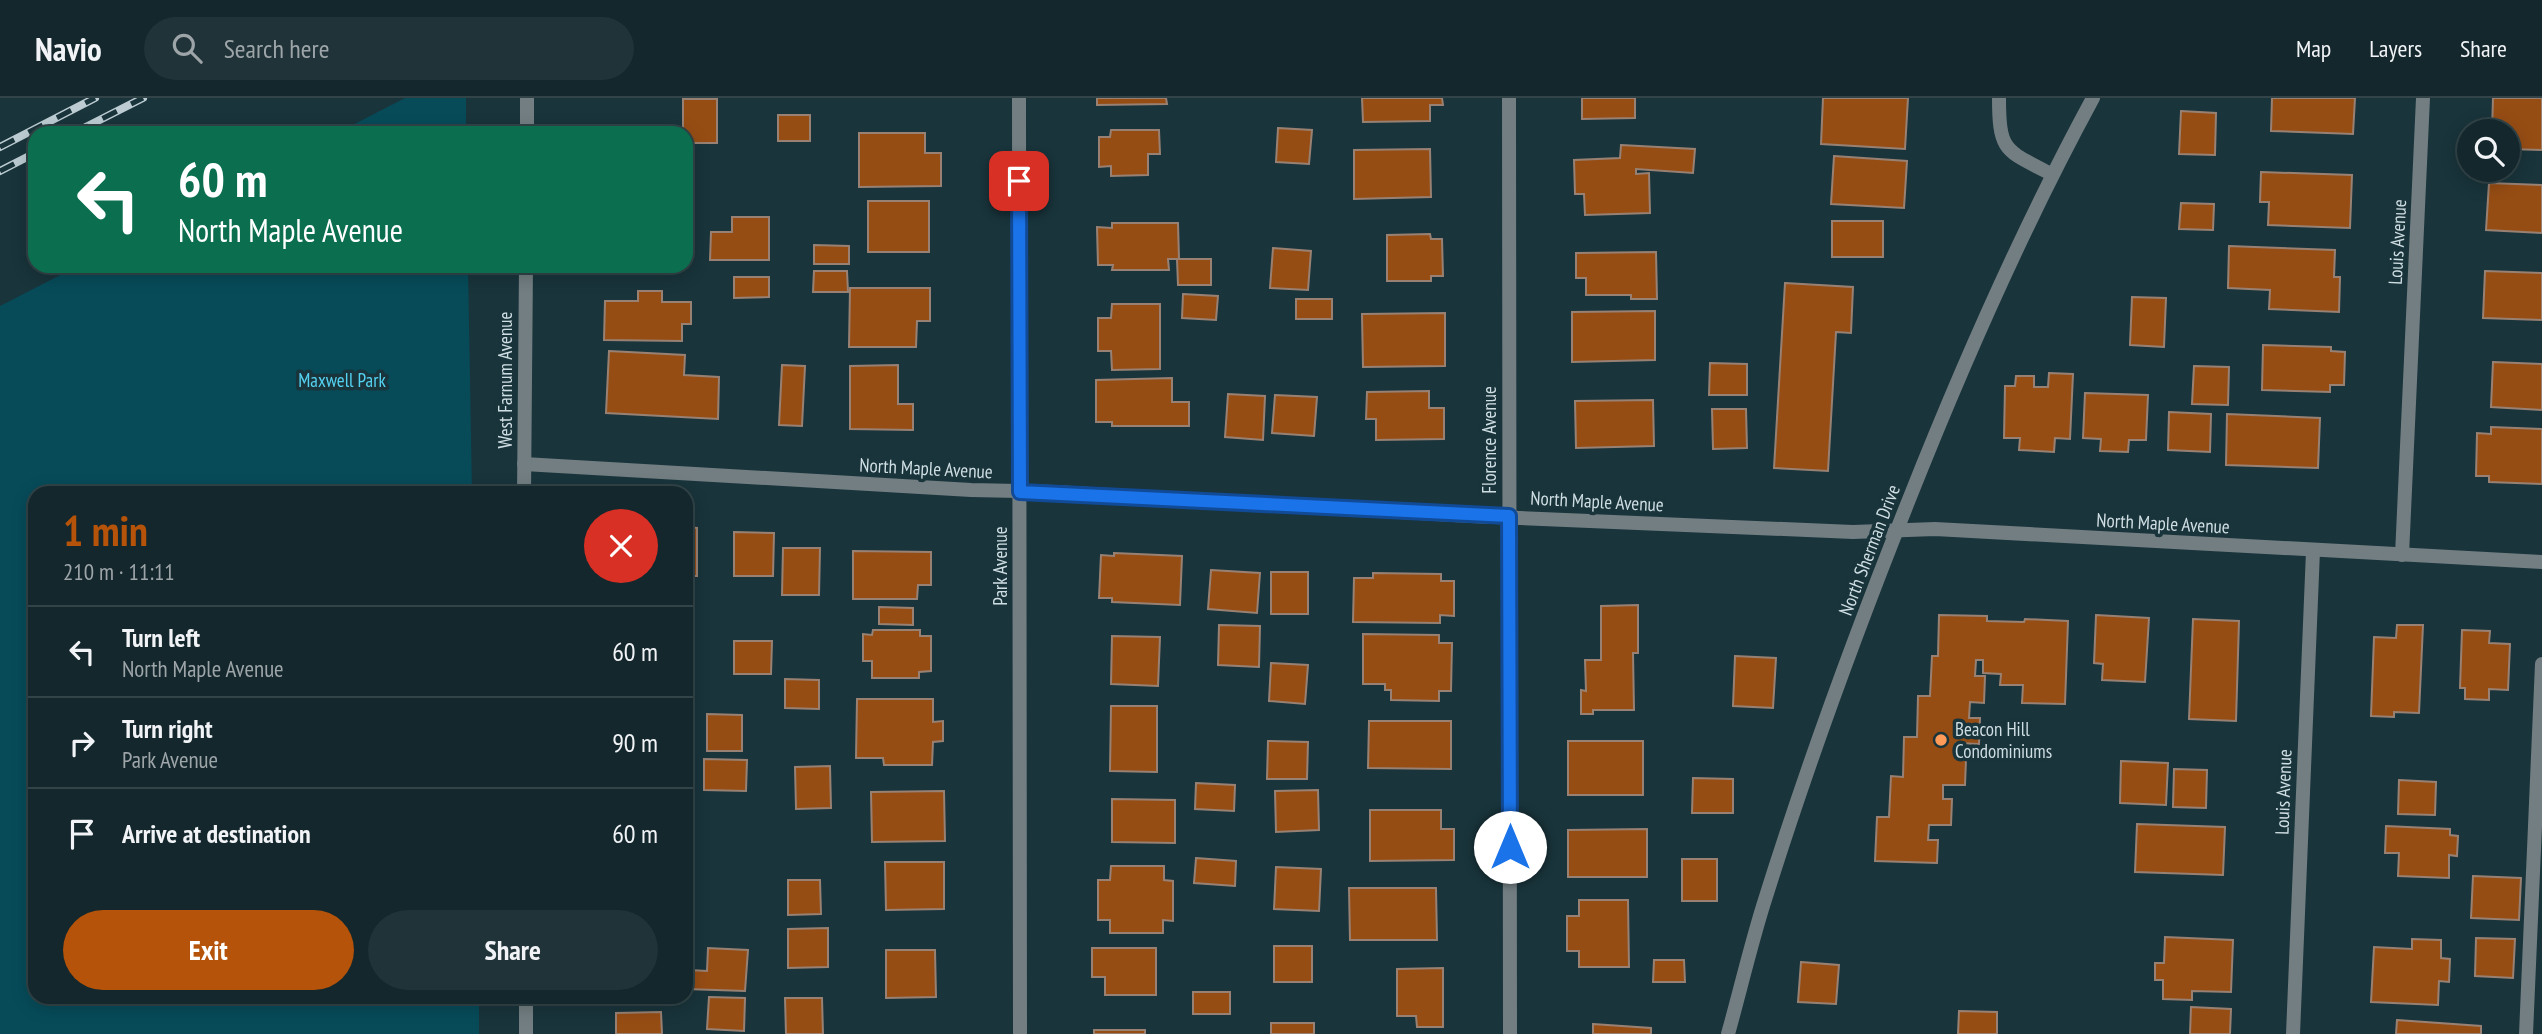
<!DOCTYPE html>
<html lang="en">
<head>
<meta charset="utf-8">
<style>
  :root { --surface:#13272c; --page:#203338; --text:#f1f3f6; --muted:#9da5a9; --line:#324448; --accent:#b45309 }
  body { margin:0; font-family:"PT Sans Narrow",sans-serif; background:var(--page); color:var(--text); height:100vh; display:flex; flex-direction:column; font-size:26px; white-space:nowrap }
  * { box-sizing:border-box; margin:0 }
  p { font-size:23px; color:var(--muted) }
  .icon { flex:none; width:38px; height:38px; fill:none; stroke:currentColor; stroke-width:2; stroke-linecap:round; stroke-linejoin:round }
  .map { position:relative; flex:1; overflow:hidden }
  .details { position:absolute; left:28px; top:388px; width:665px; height:518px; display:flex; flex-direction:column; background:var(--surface); border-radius:21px; box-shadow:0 4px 18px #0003,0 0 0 2px var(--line) }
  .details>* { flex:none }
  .hud { position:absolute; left:28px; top:28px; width:665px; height:147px; border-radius:21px; box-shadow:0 4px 18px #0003,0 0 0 2px var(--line); background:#0b6e4f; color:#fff; overflow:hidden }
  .buttons { position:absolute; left:2457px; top:21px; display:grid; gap:14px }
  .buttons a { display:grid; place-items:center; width:63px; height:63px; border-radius:50%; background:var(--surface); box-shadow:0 4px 18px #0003,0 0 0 2px var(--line); font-size:35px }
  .pin { position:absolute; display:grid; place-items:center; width:60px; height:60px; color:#fff; margin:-30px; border-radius:14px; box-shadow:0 4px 10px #0006 }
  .me { position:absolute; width:77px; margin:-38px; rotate:0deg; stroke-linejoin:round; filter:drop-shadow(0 0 5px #0008) }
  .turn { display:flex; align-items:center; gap:24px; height:147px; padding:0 35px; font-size:32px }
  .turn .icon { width:91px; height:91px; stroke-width:2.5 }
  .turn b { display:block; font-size:49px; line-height:60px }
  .round { display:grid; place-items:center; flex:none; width:74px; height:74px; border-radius:37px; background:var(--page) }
  .summary { display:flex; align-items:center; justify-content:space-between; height:119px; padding:0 35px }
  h1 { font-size:42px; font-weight:700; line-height:52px; color:var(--accent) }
  .button { display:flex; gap:14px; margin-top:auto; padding:14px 35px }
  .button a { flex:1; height:80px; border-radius:42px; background:var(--accent); color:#fff; font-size:28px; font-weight:700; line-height:80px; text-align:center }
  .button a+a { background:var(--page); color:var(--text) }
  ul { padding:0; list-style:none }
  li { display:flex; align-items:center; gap:21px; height:91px; padding:0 35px; border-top:2px solid var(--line) }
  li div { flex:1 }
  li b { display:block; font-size:26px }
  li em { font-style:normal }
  header { display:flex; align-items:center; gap:42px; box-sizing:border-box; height:98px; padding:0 35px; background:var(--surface); border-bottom:2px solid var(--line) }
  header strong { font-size:33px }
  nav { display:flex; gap:38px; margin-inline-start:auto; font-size:24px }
  .search { width:490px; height:63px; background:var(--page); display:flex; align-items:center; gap:18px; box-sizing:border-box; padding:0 24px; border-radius:38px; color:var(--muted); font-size:26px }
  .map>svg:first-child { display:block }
  .green { fill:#074b59 }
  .building { fill:#964d14; stroke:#988173; stroke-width:2 }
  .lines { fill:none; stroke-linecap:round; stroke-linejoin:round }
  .lane { stroke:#727e82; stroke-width:14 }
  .street { stroke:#727e82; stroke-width:14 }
  .rail-casing { stroke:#bcccd2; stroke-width:8 }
  .rail { stroke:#19343b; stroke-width:5; stroke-dasharray:16; stroke-linecap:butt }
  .route-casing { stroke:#114b97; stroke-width:18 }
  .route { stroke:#1a73e8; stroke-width:12 }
  .poi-dot { fill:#fe9b59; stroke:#19343b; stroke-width:2.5 }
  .labels { text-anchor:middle; stroke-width:7; stroke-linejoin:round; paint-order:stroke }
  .street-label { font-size:19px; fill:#cfdee3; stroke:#19343b }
  .park-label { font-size:19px; fill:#54d2f1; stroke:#19343b }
  .poi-label { font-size:19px; fill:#cfdee3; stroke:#19343b; text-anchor:start }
</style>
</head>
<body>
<header>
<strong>Navio</strong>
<div class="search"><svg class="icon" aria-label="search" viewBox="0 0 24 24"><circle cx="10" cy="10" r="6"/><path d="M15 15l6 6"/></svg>Search here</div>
<nav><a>Map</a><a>Layers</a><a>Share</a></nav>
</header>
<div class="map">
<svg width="2542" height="936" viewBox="0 0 2542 936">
  <rect width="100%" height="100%" fill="#19343b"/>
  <!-- green -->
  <g class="green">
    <polygon points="405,0 466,0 466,35 337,35"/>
    <polygon points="78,168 468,168 472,395 35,396 35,900 479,900 479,936 0,936 0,208"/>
  </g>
  <!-- building -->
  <g class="building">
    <polygon points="1097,0 1166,0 1167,6 1097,7"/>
    <polygon points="1362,0 1442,0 1443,7 1430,7 1430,23 1363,24"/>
    <polygon points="1582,0 1635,0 1635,20 1582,21"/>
    <polygon points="1823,0 1908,0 1905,51 1821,46"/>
    <polygon points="2272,0 2355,0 2353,36 2271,33"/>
    <polygon points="2493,0 2542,0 2542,52 2508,51 2508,33 2492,33"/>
    <polygon points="683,1 717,1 717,45 686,45 686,35 683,35"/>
    <polygon points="2181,13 2216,15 2215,57 2179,56"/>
    <rect x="778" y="17" width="32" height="26"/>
    <polygon points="1278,30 1312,32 1309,66 1276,64"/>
    <polygon points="1111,32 1159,32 1160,56 1148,56 1148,77 1111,78 1111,68 1099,69 1099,39 1110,39"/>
    <polygon points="859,35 925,35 925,55 941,55 941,88 859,89"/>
    <polygon points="1621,47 1695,51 1693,75 1636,71 1636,76 1649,75 1650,115 1585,117 1584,96 1575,96 1574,62 1620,60"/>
    <polygon points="1430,51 1431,99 1354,101 1354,52"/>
    <polygon points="1834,58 1907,63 1904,110 1831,106"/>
    <polygon points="2261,74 2352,77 2350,130 2268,127 2269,104 2260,104"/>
    <polygon points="2489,85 2542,87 2542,135 2486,132"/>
    <rect x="868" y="103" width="61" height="51"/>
    <polygon points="2181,105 2214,106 2213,132 2179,131"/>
    <polygon points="732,119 769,119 769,162 710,162 711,134 732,134"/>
    <rect x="1832" y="123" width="51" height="36"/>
    <polygon points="1112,125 1178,125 1179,161 1211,161 1211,187 1178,187 1177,161 1168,161 1169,172 1112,172 1113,167 1098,167 1097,129 1112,130"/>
    <polygon points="1430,136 1431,141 1442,141 1443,178 1431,178 1431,183 1387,183 1387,137"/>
    <polygon points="814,147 849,148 849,166 814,166"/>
    <polygon points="2229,148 2335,152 2334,179 2340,179 2339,214 2269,211 2270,192 2228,190"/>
    <polygon points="1273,150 1311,153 1308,192 1270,190"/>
    <polygon points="1656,154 1657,201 1631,201 1631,197 1586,197 1586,180 1576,180 1576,155"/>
    <polygon points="814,173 847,173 848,194 813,194"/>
    <polygon points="2485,173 2542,175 2542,222 2483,220"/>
    <polygon points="734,179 769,179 769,199 734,200"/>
    <polygon points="1785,185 1853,189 1851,235 1836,234 1828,373 1774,370"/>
    <polygon points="850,190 930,190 930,223 917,223 916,249 849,249"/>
    <polygon points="638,193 662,193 662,204 691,204 691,226 682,226 682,243 604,242 605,203 638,203"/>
    <polygon points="1183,196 1218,198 1216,222 1182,220"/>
    <polygon points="2132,199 2166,200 2164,249 2130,247"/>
    <rect x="1296" y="201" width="36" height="20"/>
    <polygon points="1112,206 1160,206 1160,271 1112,272 1111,253 1098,253 1098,220 1111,220"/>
    <polygon points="1655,213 1655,262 1572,264 1572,214"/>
    <polygon points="1445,215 1445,268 1363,269 1362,216"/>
    <polygon points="2263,247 2331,249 2331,253 2345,254 2344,287 2330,287 2330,294 2262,292"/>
    <polygon points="609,253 685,257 684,277 719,279 718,321 606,315"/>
    <polygon points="2493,264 2542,266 2542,312 2491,309"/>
    <polygon points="1710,265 1747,266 1747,297 1709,297"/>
    <polygon points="782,267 805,268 802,328 779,327"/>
    <polygon points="898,267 898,306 913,306 913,332 850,331 850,268"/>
    <polygon points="2194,268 2229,269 2228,307 2192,306"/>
    <polygon points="2049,275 2073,276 2070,341 2055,340 2054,354 2019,352 2020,340 2004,340 2005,288 2015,288 2016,278 2034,278 2034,289 2048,289"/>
    <polygon points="1172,280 1172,304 1189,304 1189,328 1112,328 1112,324 1096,324 1096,282"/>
    <polygon points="1429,293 1429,310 1444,310 1444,341 1376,342 1376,321 1366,321 1367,294"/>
    <polygon points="2085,295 2148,297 2146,342 2129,342 2128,354 2100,353 2101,341 2083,340"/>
    <polygon points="1228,296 1265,298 1263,342 1225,339"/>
    <polygon points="1275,297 1317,299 1314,338 1272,335"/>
    <polygon points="1653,302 1654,348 1576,350 1575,303"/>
    <polygon points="1712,311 1746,311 1747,350 1713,351"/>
    <polygon points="2169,314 2211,316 2210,354 2168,352"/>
    <polygon points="2227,316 2320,320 2318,370 2226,367"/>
    <polygon points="2491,329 2542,331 2542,386 2489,384 2489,378 2476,378 2477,335 2491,336"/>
    <polygon points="686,429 697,430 697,478 686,478"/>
    <polygon points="734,434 774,435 773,478 734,478"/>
    <polygon points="783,450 820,450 819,497 782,497"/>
    <polygon points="853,453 931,454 931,487 918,487 917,501 853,501"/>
    <polygon points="1114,455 1182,458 1180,507 1112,504 1112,500 1099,500 1101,457 1114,458"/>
    <polygon points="1211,472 1260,475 1257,515 1208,511"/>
    <rect x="1271" y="474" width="37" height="42"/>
    <polygon points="1373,475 1441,476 1441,483 1454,483 1454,518 1440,517 1440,525 1353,524 1354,480 1373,480"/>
    <polygon points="1638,507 1638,555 1633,555 1634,612 1593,612 1593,616 1581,616 1581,592 1586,593 1585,562 1601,562 1601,508"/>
    <polygon points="879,509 913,510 913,527 879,526"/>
    <polygon points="1939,517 1987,518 1987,523 2024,524 2025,521 2068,523 2065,606 2022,605 2023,587 2000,587 2001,576 1983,575 1983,562 1976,562 1975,578 1985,578 1984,605 1970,604 1969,620 1980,620 1979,646 1956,645 1956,661 1966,661 1965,687 1943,687 1943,701 1952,701 1951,727 1929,727 1928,742 1938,742 1937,765 1875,763 1877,719 1889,719 1891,678 1903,679 1904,639 1917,639 1918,598 1930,598 1932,558 1938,558"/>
    <polygon points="2096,517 2149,520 2145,584 2102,582 2103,566 2094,565"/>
    <polygon points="2193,521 2239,523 2236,623 2189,621"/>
    <polygon points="1219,527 1260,528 1259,569 1218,567"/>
    <polygon points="2397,527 2423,527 2419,615 2394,614 2394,619 2371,618 2374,539 2396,540"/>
    <polygon points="873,532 920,532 920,538 931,538 931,573 919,574 919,580 872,580 872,563 863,563 863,536 872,537"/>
    <polygon points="2462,532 2490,533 2489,545 2510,546 2508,592 2489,591 2489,602 2465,601 2465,590 2460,590"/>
    <polygon points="1363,536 1439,537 1439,545 1452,545 1451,593 1439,593 1439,603 1391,602 1391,592 1385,592 1385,586 1363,586"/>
    <polygon points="1112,538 1160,539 1158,588 1111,586"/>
    <polygon points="734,543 772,543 771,576 734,576"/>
    <polygon points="1735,558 1776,560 1773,610 1733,608"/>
    <polygon points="1271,565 1308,567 1305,606 1269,603"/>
    <polygon points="785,581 819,582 819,611 785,610"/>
    <polygon points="857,601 933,601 933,624 943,623 943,643 933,644 932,667 884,667 883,660 856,660"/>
    <polygon points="1111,608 1157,608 1157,674 1110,673"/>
    <polygon points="707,616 742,617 742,653 707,653"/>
    <polygon points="1369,623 1451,623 1451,671 1368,670"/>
    <polygon points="1268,643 1308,644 1307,681 1267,681"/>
    <rect x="1568" y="643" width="75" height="54"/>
    <polygon points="704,661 747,662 746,693 704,692"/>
    <polygon points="2121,663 2168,665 2166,707 2120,705"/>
    <polygon points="830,668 831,710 796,711 795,669"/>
    <polygon points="2174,671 2207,672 2206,710 2173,709"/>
    <polygon points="1693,680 1733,681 1733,715 1692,715"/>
    <polygon points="2399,682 2436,684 2435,717 2398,716"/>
    <polygon points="1196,685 1235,687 1234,713 1195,711"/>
    <polygon points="1318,692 1319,732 1276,734 1275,693"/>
    <polygon points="944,693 945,743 872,744 871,694"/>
    <polygon points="1112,701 1175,702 1175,745 1112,744"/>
    <polygon points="1370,712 1441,712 1441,731 1454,731 1454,762 1370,763"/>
    <polygon points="2137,726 2225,729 2223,777 2135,774"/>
    <polygon points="2386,728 2450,731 2450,737 2458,738 2457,758 2449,757 2449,780 2398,778 2399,755 2385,755"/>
    <polygon points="1647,731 1647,779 1568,779 1568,732"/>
    <rect x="686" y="753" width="5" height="49"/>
    <polygon points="1196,760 1236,763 1235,788 1194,785"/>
    <rect x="1682" y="761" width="35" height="42"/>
    <polygon points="885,764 944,764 944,811 886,812"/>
    <polygon points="1111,768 1164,768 1164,782 1173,783 1173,823 1163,822 1163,835 1110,835 1110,822 1098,822 1098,782 1110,782"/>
    <polygon points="1276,769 1321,771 1319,813 1274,811"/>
    <polygon points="2473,778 2521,780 2519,822 2471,820"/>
    <polygon points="788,782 820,782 821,816 788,817"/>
    <polygon points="1349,790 1436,790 1437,842 1350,842"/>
    <polygon points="1579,802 1628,802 1629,869 1579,869 1579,853 1567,853 1567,818 1579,818"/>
    <polygon points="686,829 692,830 690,872 707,873 708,850 748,852 745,893 686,891"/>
    <polygon points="828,830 828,869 788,870 788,831"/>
    <polygon points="2165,839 2233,842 2231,894 2192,893 2192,902 2163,901 2163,882 2155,882 2155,865 2164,865"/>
    <polygon points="2476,840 2515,841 2513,880 2475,878"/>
    <polygon points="2412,841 2441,842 2441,860 2450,861 2449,884 2439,883 2438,907 2371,904 2374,849 2412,851"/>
    <rect x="1274" y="848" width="38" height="36"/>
    <polygon points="1092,850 1156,850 1156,897 1105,897 1105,879 1092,879"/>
    <polygon points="886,852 935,852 936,899 886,900"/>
    <polygon points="1654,862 1684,862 1685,884 1653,884"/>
    <polygon points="1801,864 1839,867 1836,906 1798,904"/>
    <polygon points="1443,870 1443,929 1417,929 1416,918 1397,918 1397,871"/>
    <rect x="1193" y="894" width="37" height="22"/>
    <polygon points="709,899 745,900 744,933 707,931"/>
    <polygon points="785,900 822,900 823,936 786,936"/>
    <polygon points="2191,909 2231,911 2230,936 2190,936"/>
    <polygon points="1959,913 1997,914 1997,936 1958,936"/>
    <polygon points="661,914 662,936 616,936 616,915"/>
    <polygon points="2397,922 2481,928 2481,936 2396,936"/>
    <rect x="1271" y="925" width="43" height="11"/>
    <polygon points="1593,926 1651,930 1651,936 1593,936"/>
    <rect x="1094" y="932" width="51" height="4"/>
  </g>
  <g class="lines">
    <!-- lane -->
    <polyline class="lane" points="2526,936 2542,566"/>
    <!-- street -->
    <g class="street">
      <polyline points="1019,0 1020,936"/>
      <polyline points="1509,0 1510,936"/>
      <path d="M1999,0C1999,55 2006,52 2051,76"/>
      <polyline points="527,35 527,0"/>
      <polyline points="524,366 971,392 1055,394 1471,418 1853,434 1935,431 2542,464"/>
      <polyline points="524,396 526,168"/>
      <polyline points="2402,457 2423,0"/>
      <polyline points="526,936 526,900"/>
      <path d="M1728,936C1740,893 1750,850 1763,808C1806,670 1856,534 1910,399C1964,263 2023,129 2093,0"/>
      <polyline points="2293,936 2313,453"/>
    </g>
    <defs>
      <g id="rail">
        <polyline points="74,35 143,0"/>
        <polyline points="0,49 95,0"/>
        <polyline points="0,73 35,55"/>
      </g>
    </defs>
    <!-- rail casing -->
    <use href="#rail" class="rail-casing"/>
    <!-- rail -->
    <use href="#rail" class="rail"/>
  </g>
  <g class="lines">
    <defs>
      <polyline id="route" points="1019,83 1020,394 1509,418 1510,749"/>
    </defs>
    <!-- route casing -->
    <use href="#route" class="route-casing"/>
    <!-- route -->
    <use href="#route" class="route"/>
  </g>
  <!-- markers -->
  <circle class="poi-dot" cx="1941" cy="642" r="7"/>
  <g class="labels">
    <!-- street labels -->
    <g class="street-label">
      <text transform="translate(2397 144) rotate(-87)" y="7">Louis Avenue</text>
      <text transform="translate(505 282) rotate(-90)" y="7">West Farnum Avenue</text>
      <text transform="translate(1489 342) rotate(-90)" y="7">Florence Avenue</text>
      <text transform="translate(926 370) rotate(3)" y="7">North Maple Avenue</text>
      <text transform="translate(1597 403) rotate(3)" y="7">North Maple Avenue</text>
      <text transform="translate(2163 425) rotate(3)" y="7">North Maple Avenue</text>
      <text transform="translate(1869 452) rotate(-69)" y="7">North Sherman Drive</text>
      <text transform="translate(1000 468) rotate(-90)" y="7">Park Avenue</text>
      <text transform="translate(2283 694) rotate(-88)" y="7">Louis Avenue</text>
    </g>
    <!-- park labels -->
    <g class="park-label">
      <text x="342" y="289">Maxwell Park</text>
    </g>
    <!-- poi labels -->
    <g class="poi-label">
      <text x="1955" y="638">Beacon Hill<tspan x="1955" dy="22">Condominiums</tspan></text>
    </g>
  </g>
</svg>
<div class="buttons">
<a><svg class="icon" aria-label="search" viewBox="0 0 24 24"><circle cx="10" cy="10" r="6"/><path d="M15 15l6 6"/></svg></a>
</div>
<div class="pin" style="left:1019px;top:83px;background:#d93025"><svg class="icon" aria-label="arrive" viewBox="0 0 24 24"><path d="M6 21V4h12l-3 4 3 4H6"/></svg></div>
<svg class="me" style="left:1510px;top:749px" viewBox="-20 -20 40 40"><circle r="19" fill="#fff"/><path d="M0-13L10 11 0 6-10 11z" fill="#1a73e8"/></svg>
<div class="hud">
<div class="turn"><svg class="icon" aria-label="left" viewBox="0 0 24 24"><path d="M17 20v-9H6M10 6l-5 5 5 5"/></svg><div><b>60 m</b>North Maple Avenue</div></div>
</div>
<section class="details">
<div class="summary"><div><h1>1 min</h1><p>210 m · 11:11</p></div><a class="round" style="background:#d93025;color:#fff"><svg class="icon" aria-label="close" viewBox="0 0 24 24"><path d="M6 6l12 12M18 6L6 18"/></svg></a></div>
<ul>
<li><svg class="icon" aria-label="left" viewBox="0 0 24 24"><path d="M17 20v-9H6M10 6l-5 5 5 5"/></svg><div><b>Turn left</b><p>North Maple Avenue</p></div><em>60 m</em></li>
<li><svg class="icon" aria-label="right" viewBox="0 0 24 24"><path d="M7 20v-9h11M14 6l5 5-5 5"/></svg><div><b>Turn right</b><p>Park Avenue</p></div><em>90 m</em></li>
<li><svg class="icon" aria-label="arrive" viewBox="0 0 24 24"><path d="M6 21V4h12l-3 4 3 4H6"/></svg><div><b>Arrive at destination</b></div><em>60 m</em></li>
</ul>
<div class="button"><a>Exit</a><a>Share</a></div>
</section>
</div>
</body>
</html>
